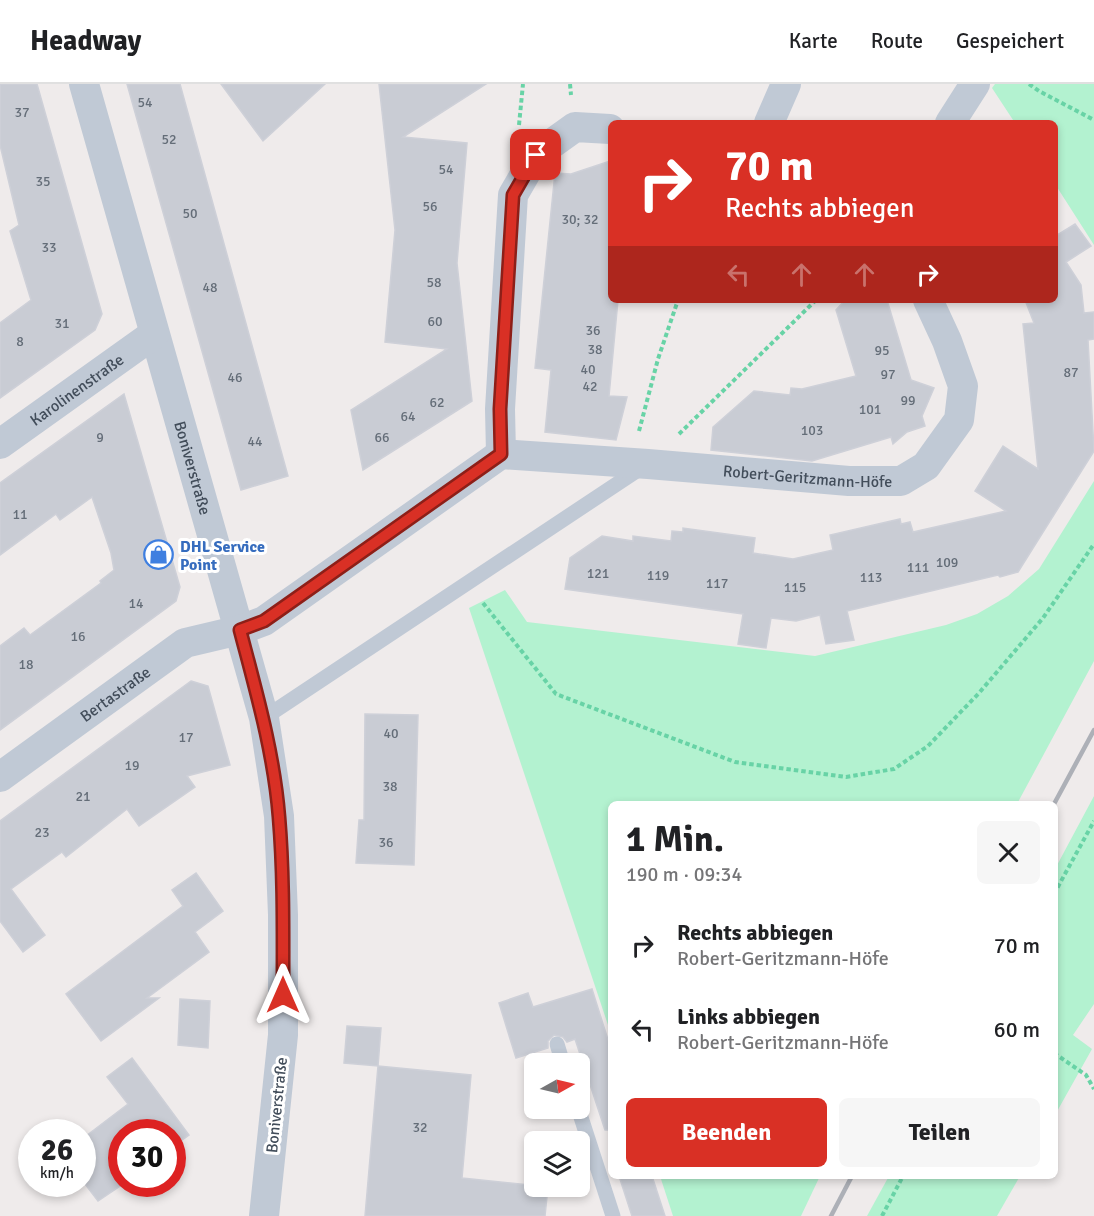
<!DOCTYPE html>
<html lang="de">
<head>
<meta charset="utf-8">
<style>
  :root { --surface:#fff; --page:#f6f6f6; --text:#202124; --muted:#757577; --line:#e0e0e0; --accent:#d93025 }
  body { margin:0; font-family:Signika,sans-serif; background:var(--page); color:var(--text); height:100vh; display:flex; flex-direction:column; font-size:22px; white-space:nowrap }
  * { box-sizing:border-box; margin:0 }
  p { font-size:20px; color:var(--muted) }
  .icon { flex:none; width:33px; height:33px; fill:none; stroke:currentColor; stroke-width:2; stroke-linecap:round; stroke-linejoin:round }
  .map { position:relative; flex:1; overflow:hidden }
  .panel { position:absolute; left:608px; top:717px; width:450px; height:378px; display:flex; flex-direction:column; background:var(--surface); border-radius:9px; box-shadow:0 3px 9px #0003 }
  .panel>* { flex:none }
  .guide { position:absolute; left:608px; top:36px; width:450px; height:183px; border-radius:9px; box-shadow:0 3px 9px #0003; background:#d93025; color:#fff; overflow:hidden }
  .needle { width:39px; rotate:82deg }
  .fabs { position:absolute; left:524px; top:969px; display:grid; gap:12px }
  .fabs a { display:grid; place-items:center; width:66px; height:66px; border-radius:9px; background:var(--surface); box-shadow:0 3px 9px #0003; font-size:30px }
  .speed { position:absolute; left:18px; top:1035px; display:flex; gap:12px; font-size:30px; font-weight:700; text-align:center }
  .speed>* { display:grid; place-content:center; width:78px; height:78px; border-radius:50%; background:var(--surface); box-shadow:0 3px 9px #0003; line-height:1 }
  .speed small { font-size:15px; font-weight:400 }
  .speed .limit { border:9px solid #d22; background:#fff; color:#111 }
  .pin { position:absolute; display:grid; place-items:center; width:51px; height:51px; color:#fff; margin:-26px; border-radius:12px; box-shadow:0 3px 9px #0006 }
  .me { position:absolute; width:66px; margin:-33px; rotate:0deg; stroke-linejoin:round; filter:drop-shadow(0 0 4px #0008) }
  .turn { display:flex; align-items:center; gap:21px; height:126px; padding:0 18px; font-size:27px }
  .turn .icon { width:78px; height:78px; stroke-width:2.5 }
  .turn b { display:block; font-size:42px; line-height:51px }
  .lanes { display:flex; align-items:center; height:57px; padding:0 18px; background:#0003; justify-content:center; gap:30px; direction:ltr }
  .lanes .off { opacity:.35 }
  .round { display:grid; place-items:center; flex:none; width:63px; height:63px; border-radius:9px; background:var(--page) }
  .head { display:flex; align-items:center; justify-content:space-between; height:102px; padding:0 18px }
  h1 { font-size:36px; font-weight:700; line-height:45px }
  .action { display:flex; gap:12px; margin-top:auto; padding:12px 18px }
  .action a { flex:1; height:69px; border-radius:9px; background:var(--accent); color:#fff; font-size:24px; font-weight:700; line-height:69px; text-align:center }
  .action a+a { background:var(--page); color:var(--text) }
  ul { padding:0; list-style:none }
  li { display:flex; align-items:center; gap:18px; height:84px; padding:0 18px }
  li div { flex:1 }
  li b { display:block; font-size:22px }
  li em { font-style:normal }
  header { display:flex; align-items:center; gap:36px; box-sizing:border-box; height:84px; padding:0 30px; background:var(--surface); border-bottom:2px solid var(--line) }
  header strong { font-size:28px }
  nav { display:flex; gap:33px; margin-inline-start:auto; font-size:21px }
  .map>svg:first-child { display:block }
  .green { fill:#b3f2d0 }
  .building { fill:#c9ccd4; stroke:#ced0d8; stroke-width:1.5 }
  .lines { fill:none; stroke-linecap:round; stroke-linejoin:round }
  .path { stroke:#68d3a6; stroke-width:4; stroke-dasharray:4.5 3; stroke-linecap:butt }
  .lane { stroke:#c0c9d5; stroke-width:15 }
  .street { stroke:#c0c9d5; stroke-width:30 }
  .rail { stroke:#adb0b7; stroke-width:4.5 }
  .route-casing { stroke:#8d1f18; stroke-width:15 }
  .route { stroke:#d93025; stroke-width:10 }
  .labels { text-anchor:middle; stroke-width:6; stroke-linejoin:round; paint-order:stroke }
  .number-label { font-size:14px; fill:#646d78 }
  .street-label { font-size:16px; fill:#424d5a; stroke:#fff }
  .shop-label { font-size:16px; font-weight:bold; fill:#366cbe; stroke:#fff; text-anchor:start }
</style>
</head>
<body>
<header>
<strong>Headway</strong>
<nav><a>Karte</a><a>Route</a><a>Gespeichert</a></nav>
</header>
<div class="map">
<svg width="1094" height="1132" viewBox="0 0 1094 1132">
  <rect width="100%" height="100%" fill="#efebeb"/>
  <!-- green -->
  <g class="green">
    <polygon points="995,0 1094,0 1094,161 1055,100 1054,39 1015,39 992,4"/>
    <polygon points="1094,397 1094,577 1017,720 610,720 610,947 469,524 505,506 527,538 815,572 946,541 977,530 1008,512 1039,485"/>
    <polygon points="1094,712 1094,920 1073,951 1092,965 1055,1031 1055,785"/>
    <polygon points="660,1092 820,1092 801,1132 673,1132"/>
    <polygon points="889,1092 1020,1092 997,1132 867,1132"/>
  </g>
  <!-- building -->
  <g class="building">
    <polygon points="0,0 37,0 102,230 95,246 0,314 0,239 31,216 10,147 19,141 0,61"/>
    <polygon points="127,0 180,0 288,392 241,406"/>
    <polygon points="221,0 325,0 263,57"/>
    <polygon points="379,0 486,0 403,53 467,59 457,179 472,317 363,386 351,326 447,265 385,258 395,146"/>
    <polygon points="610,77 610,216 618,216 609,312 627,313 616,356 545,348 551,286 535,284 555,89 571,90"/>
    <polygon points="1075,140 1091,162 1066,178 1081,201 1084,229 1094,228 1094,255 1088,256 1094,367 1018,488 1000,493 998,491 847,527 854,556 826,560 820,531 796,537 771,534 766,564 738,560 743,530 565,505 570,474 602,452 633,457 633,452 671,457 672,447 683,448 683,444 755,454 753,469 793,475 833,466 830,451 900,435 901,440 910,438 913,448 1006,427 975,407 1003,362 1038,385 1023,240 1034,239 1025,216 1054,216 1054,153"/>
    <polygon points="845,216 887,216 911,296 934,304 922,332 925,342 907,348 893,360 891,353 812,377 711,366 713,343 754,307 790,311 791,304 802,305 856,292 836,226"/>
    <polygon points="124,310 180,503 176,517 0,646 0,562 24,544 30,551 101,499 100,497 114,486 111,469 92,413 60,436 56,430 0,471 0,399"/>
    <polygon points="191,597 208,602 230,681 187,692 195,703 139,742 127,725 66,773 62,768 11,805 45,851 23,868 0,837 0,737"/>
    <polygon points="365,630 418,631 414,781 356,779 359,736 364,736"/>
    <polygon points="196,789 223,827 195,848 209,868 147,914 159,914 101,957 66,910 183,822 172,806"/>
    <polygon points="592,905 610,962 610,1046 605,1046 575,955 567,958 563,953 554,951 548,957 548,964 516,974 499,919 528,909 533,923"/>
    <polygon points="180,915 210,917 208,964 178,961"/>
    <polygon points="347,942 381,944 378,982 344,979"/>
    <polygon points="132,974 189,1051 172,1063 172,1048 122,1048 123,1100 98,1117 82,1096 82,1055 128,1020 107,993"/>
    <polygon points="378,982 471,991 462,1094 548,1103 545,1132 365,1132"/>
    <polygon points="619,1092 652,1092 665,1132 632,1132"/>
  </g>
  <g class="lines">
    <!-- path -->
    <g class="path">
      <polyline points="570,0 571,11"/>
      <polyline points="1029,0 1039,7 1094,36"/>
      <polyline points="519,41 523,0"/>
      <polyline points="639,347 658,275 678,216"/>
      <polyline points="679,350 816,216"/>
      <polyline points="483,519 556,610 735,678 846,693 894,685 928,662 979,609 1043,534 1094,460"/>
      <polyline points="1054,810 1094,737"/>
      <polyline points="1054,969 1086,991 1094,1005"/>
      <polyline points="882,1132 903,1092"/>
    </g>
    <!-- lane -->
    <g class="lane">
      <polyline points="264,634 644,382"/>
      <polyline points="557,960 563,980"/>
      <polyline points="578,1024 613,1132"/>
    </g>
    <!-- street -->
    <g class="street">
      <path id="s1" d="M84,0L264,634L279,732L283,831V951L264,1132"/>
      <polyline points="769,39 786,0"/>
      <polyline points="950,39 975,0"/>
      <path id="s2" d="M0,360L154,250"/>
      <polyline points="501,370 500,325 513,111 536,71 575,43 610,45"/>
      <path id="s3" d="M0,693L185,559L240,546L264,537L501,370L648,380L849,397H901L926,382L959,336L963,302L947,257L928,216"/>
    </g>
    <!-- rail -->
    <g class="rail">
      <polyline points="1054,720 1094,646"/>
      <polyline points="831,1132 852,1092"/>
    </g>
  </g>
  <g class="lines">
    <defs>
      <path id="route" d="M283,911C283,852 284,792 279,733C274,669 256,607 240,546L264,537L501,370L500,325L513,111L536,71"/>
    </defs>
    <!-- route casing -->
    <use href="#route" class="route-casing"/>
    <!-- route -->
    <use href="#route" class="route"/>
  </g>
  <!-- icons -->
  <defs>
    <symbol id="shop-ring" viewBox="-11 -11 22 22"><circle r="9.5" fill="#fff" stroke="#3f7fe0" stroke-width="1.5"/><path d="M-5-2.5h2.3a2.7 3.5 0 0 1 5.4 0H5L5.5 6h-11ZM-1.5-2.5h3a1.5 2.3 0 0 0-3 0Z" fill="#3f7fe0"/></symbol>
  </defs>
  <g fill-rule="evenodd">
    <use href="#shop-ring" x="142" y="454" width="33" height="33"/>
  </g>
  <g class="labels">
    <!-- number labels -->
    <g class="number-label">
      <text x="145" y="23">54</text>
      <text x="22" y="33">37</text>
      <text x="169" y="60">52</text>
      <text x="446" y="90">54</text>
      <text x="43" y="102">35</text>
      <text x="430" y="127">56</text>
      <text x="190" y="134">50</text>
      <text x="580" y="140">30; 32</text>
      <text x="49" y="168">33</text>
      <text x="434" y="203">58</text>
      <text x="210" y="208">48</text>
      <text x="435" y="242">60</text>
      <text x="62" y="244">31</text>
      <text x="593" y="251">36</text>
      <text x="20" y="262">8</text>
      <text x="595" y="270">38</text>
      <text x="882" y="271">95</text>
      <text x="588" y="290">40</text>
      <text x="1071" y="293">87</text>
      <text x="888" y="295">97</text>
      <text x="235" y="298">46</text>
      <text x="590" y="307">42</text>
      <text x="908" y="321">99</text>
      <text x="437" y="323">62</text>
      <text x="870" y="330">101</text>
      <text x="408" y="337">64</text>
      <text x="812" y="351">103</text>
      <text x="100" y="358">9</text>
      <text x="382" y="358">66</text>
      <text x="255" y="362">44</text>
      <text x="20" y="435">11</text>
      <text x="947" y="483">109</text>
      <text x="918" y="488">111</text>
      <text x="598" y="494">121</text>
      <text x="658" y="496">119</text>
      <text x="871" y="498">113</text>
      <text x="717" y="504">117</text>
      <text x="795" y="508">115</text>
      <text x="136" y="524">14</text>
      <text x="78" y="557">16</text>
      <text x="26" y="585">18</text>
      <text x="391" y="654">40</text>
      <text x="186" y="658">17</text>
      <text x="132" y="686">19</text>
      <text x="390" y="707">38</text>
      <text x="83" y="717">21</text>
      <text x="42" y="753">23</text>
      <text x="386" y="763">36</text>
      <text x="420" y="1048">32</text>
    </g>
    <!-- street labels -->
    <g class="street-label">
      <text dy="6" stroke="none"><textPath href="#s2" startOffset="94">Karolinenstraße</textPath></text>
      <text dy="6" stroke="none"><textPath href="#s1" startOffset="399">Boniverstraße</textPath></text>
      <text dy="6" stroke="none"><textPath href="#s3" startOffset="908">Robert-Geritzmann-Höfe</textPath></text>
      <text dy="6" stroke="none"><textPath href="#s3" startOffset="142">Bertastraße</textPath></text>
      <text transform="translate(276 1021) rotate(-84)" y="6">Boniverstraße</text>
    </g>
    <!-- shop labels -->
    <g class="shop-label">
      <text x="180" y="468">DHL Service<tspan x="180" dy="18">Point</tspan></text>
    </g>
  </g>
</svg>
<div class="fabs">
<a><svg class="needle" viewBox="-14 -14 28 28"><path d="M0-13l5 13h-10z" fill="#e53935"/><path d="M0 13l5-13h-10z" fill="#757577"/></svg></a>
<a><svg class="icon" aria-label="layers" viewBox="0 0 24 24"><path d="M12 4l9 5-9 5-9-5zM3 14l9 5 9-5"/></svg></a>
</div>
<div class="speed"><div>26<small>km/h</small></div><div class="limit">30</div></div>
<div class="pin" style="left:536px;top:71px;background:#d93025"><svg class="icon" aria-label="arrive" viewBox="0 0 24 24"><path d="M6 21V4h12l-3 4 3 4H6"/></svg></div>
<svg class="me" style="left:283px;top:911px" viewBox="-20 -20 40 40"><path d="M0-17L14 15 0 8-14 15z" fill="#d93025" stroke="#fff" stroke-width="4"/></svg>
<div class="guide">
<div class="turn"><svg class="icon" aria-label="right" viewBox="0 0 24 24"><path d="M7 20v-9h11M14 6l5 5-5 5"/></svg><div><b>70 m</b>Rechts abbiegen</div></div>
<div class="lanes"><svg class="icon off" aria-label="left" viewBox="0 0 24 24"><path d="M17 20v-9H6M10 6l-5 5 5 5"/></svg><svg class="icon off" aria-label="ahead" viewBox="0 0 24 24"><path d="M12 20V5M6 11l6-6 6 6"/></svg><svg class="icon off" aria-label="ahead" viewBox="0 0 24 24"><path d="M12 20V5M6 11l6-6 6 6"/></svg><svg class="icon" aria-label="right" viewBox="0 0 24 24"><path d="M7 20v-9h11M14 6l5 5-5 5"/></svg></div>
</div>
<section class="panel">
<div class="head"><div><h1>1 Min.</h1><p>190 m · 09:34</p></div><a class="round"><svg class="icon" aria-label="close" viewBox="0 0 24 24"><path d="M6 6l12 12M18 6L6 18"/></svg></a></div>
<ul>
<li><svg class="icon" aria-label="right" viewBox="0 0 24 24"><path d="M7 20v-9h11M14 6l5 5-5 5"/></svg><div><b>Rechts abbiegen</b><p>Robert-Geritzmann-Höfe</p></div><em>70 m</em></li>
<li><svg class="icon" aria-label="left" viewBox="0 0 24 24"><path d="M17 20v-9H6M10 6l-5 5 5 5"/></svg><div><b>Links abbiegen</b><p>Robert-Geritzmann-Höfe</p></div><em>60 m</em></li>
</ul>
<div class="action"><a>Beenden</a><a>Teilen</a></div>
</section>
</div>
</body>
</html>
